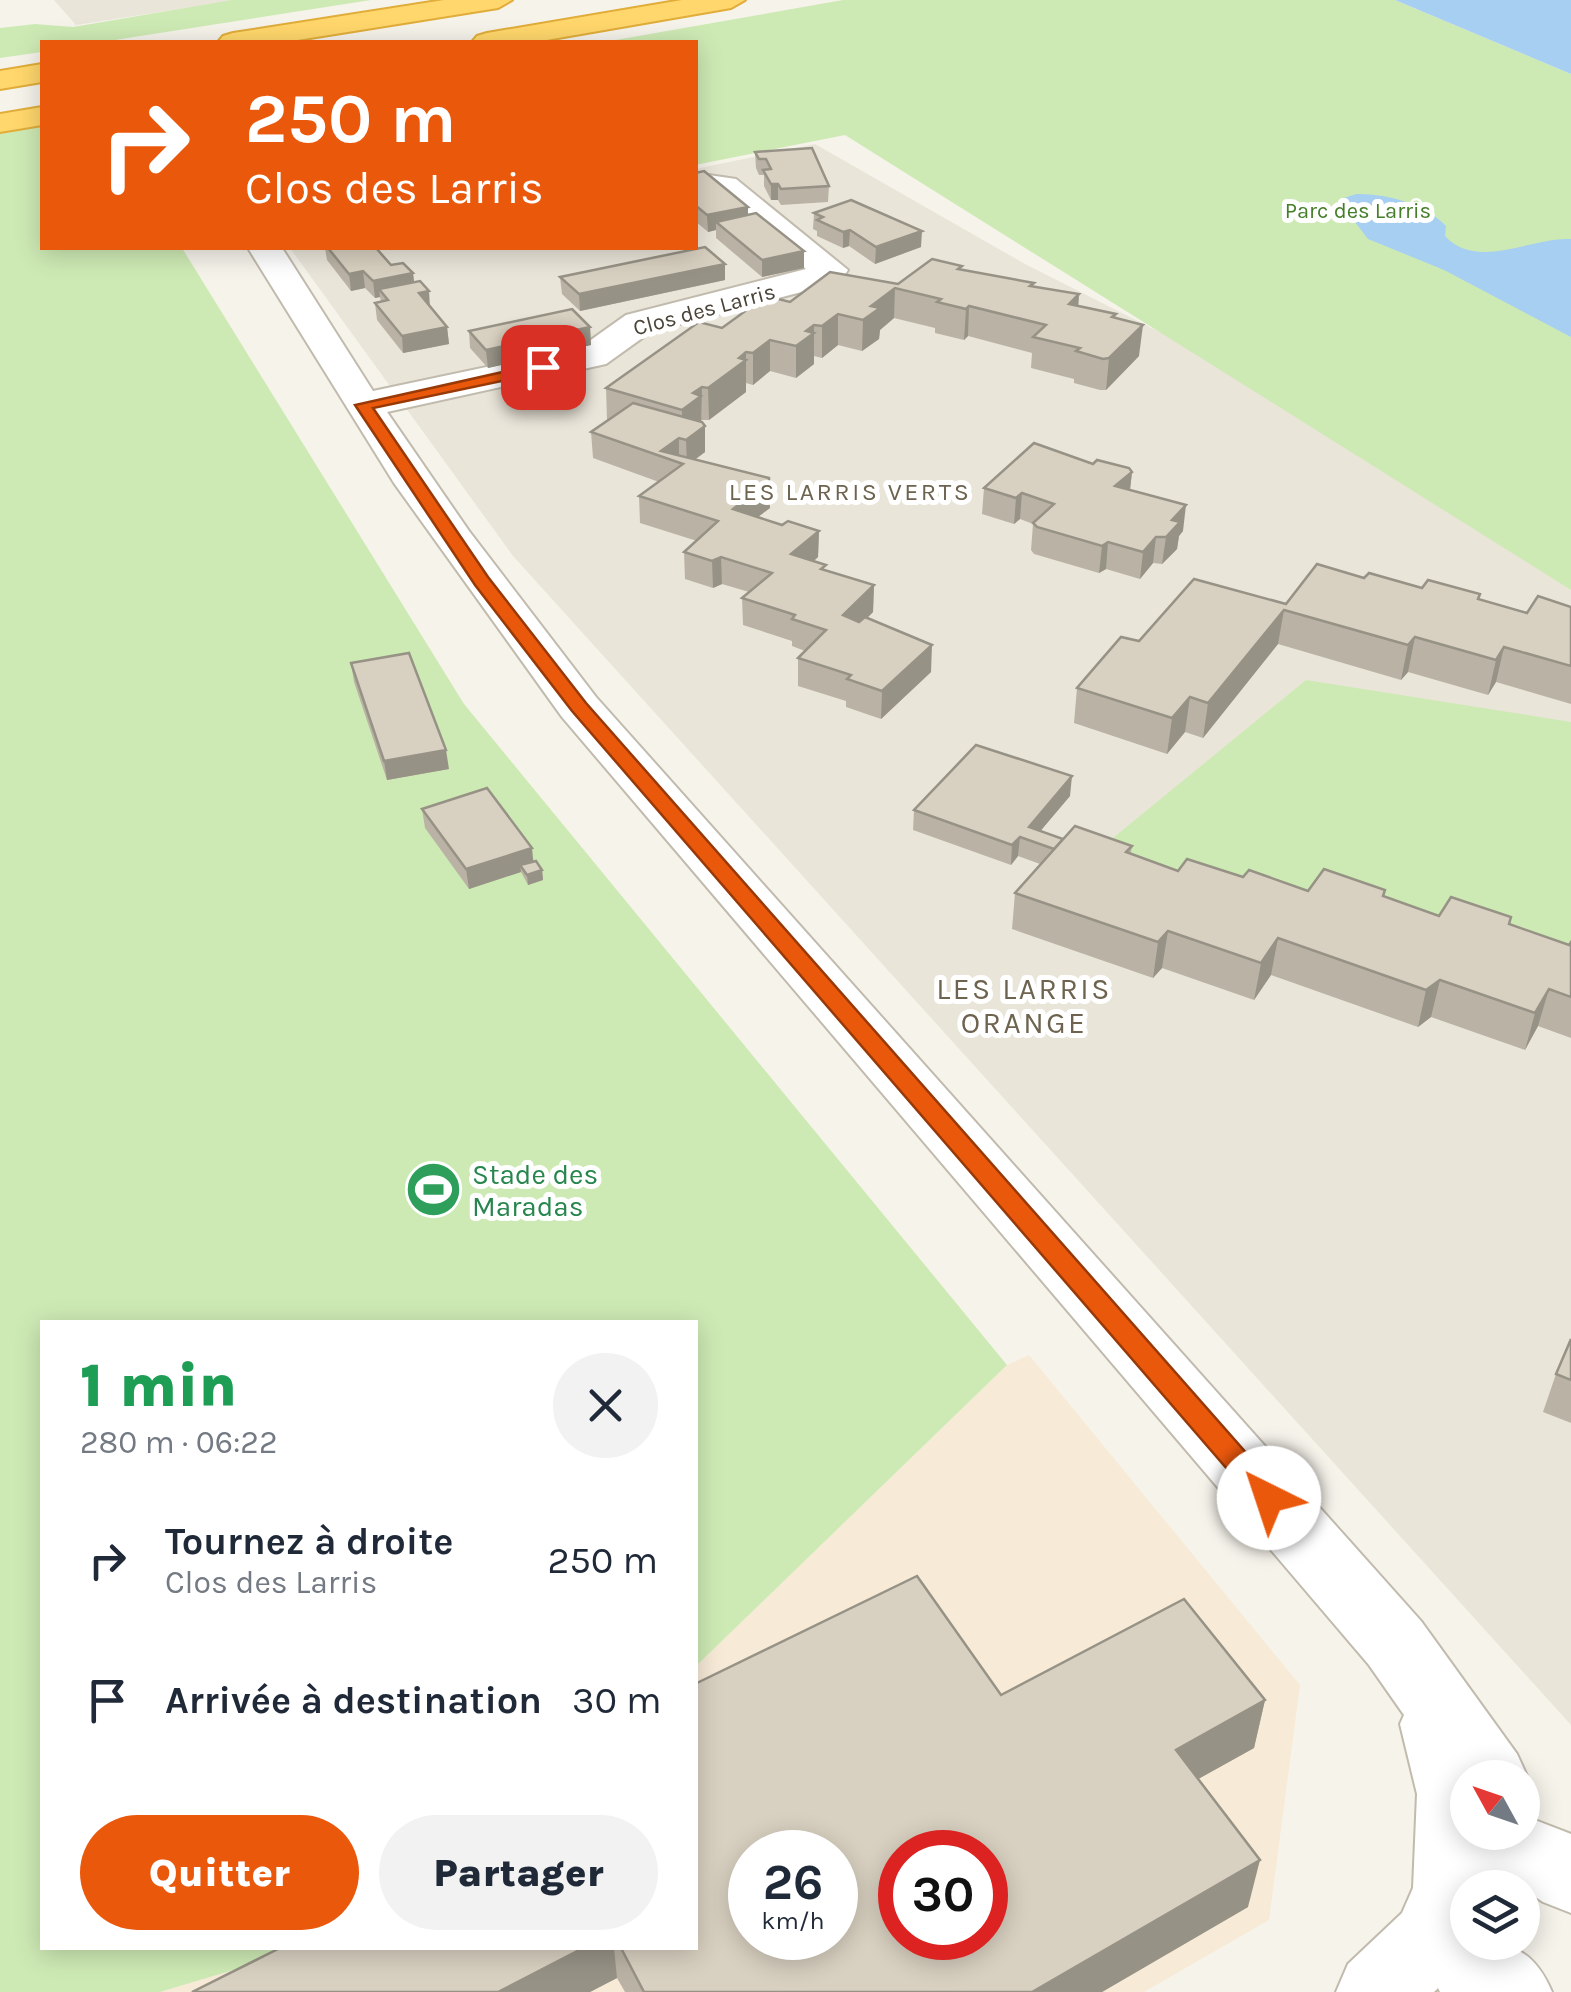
<!DOCTYPE html>
<html lang="fr">
<head>
<meta charset="utf-8">
<style>
  :root { --surface:#fff; --page:#f2f2f3; --text:#1f2937; --muted:#747a83; --accent:#ea580c }
  body { margin:0; font-family:Karla,sans-serif; background:var(--page); color:var(--text); height:100vh; display:flex; flex-direction:column; font-size:38px; white-space:nowrap }
  * { box-sizing:border-box; margin:0 }
  p { font-size:32px; color:var(--muted) }
  .icon { flex:none; width:55px; height:55px; fill:none; stroke:currentColor; stroke-width:2; stroke-linecap:round; stroke-linejoin:round }
  .map { position:relative; flex:1; overflow:hidden }
  .side { position:absolute; left:40px; top:1320px; width:658px; height:630px; display:flex; flex-direction:column; background:var(--surface); border-radius:0px; box-shadow:0 5px 25px #0003 }
  .side>* { flex:none }
  .banner { position:absolute; left:40px; top:40px; width:658px; height:210px; border-radius:0px; box-shadow:0 5px 25px #0003; background:#ea580c; color:#fff; overflow:hidden }
  .needle { width:65px; rotate:310deg }
  .fabs { position:absolute; left:1450px; top:1760px; display:grid; gap:20px }
  .fabs a { display:grid; place-items:center; width:90px; height:90px; border-radius:50%; background:var(--surface); box-shadow:0 5px 25px #0003; font-size:50px }
  .speed { position:absolute; left:728px; top:1830px; display:flex; gap:20px; font-size:50px; font-weight:700; text-align:center }
  .speed>* { display:grid; place-content:center; width:130px; height:130px; border-radius:50%; background:var(--surface); box-shadow:0 5px 25px #0003; line-height:1 }
  .speed small { font-size:25px; font-weight:400 }
  .speed .limit { border:15px solid #d22; background:#fff; color:#111 }
  .pin { position:absolute; display:grid; place-items:center; width:85px; height:85px; color:#fff; margin:-42px; border-radius:20px; box-shadow:0 5px 15px #0006 }
  .me { position:absolute; width:110px; margin:-55px; rotate:319deg; stroke-linejoin:round; filter:drop-shadow(0 0 8px #0008) }
  .turn { display:flex; align-items:center; gap:35px; height:210px; padding:0 40px; font-size:45px }
  .turn .icon { width:130px; height:130px; stroke-width:2.5 }
  .turn b { display:block; font-size:70px; line-height:85px }
  .round { display:grid; place-items:center; flex:none; width:105px; height:105px; border-radius:52px; background:var(--page) }
  .headline { display:flex; align-items:center; justify-content:space-between; height:170px; padding:0 40px }
  h1 { font-size:60px; font-weight:800; line-height:75px; color:#1e9e55 }
  .cta { display:flex; gap:20px; margin-top:auto; padding:20px 40px }
  .cta a { flex:1; height:115px; border-radius:60px; background:var(--accent); color:#fff; font-size:40px; font-weight:800; line-height:115px; text-align:center }
  .cta a+a { background:var(--page); color:var(--text) }
  ul { padding:0; list-style:none }
  li { display:flex; align-items:center; gap:30px; height:140px; padding:0 40px }
  li div { flex:1 }
  li b { display:block; font-size:38px }
  li em { font-style:normal }
  .map>svg:first-child { display:block }
  .residential { fill:#eae5d9 }
  .commercial { fill:#f7ebd7; fill-rule:evenodd }
  .green { fill:#ceeab4 }
  .water { fill:#a7cff2 }
  .lines { fill:none; stroke-linecap:round; stroke-linejoin:round }
  .minor-casing { stroke:#c1bbad; stroke-width:4 }
  .highway-casing { stroke:#e0ad3a; stroke-width:4 }
  .minor { fill:#fff; fill-rule:evenodd }
  .highway { fill:#ffd76c; fill-rule:evenodd }
  .wall { fill:#bab3a5 }
  .shaded-wall { fill:#979286 }
  .building { fill:#d8d0c0; stroke:#979286; stroke-width:2.5; fill-rule:evenodd }
  .route { fill:#ea580c; stroke:#983908; stroke-width:2.5 }
  .labels { text-anchor:middle; stroke-width:10; stroke-linejoin:round; paint-order:stroke }
  .far-park-label { font-size:22px; fill:#457e29; stroke:#fff }
  .far-street-label { font-size:22px; fill:#4a4438; stroke:#fff }
  .far-neighbourhood-label { font-size:25px; letter-spacing:2.5px; fill:#6d634f; stroke:#fff }
  .leisure-label { font-size:28px; fill:#27864d; stroke:#fff; text-anchor:start }
  .neighbourhood-label { font-size:30px; letter-spacing:2.5px; fill:#6d634f; stroke:#fff }
</style>
</head>
<body>
<div class="map">
<svg width="1571" height="1992" viewBox="0 0 1571 1992">
  <rect width="100%" height="100%" fill="#f6f3eb"/>
  <!-- residential -->
  <g class="residential">
    <polygon points="54,0 238,0 76,25"/>
    <polygon points="815,144 1025,264 1241,373 1571,587 1571,1725 513,556 290,248 695,248 695,169"/>
  </g>
  <!-- commercial -->
  <path class="commercial" d="M1029,1355L1300,1685L1269,1920L1144,1992H160L307,1948H695V1667L1007,1365ZM750,1852H835V1938H750ZM900,1852H985V1938H900Z"/>
  <!-- green -->
  <g class="green">
    <polygon points="232,0 371,0 102,42 42,42 42,52 0,58 0,28 35,24 73,27"/>
    <polygon points="843,0 1395,0 1571,74 1571,590 845,135 695,165 695,42 604,42"/>
    <polygon points="42,126 42,248 182,248 464,704 1007,1365 695,1667 695,1322 42,1322 42,1948 307,1948 160,1992 0,1992 0,134"/>
    <polygon points="1306,680 1571,722 1571,962 1238,914 1108,842"/>
  </g>
  <!-- water -->
  <g class="water">
    <polygon points="1395,0 1571,0 1571,74"/>
    <path d="M1356,194C1385,193 1426,204 1446,226L1445,236C1477,271 1530,237 1571,239V337L1444,270L1368,239L1341,204L1344,198Z"/>
  </g>
  <g class="lines">
    <defs>
      <path id="minor" d="M695,173L736,179L848,270L840,282L652,331L606,364L387,412L469,531L596,697L1421,1621L1517,1754L1528,1778L1522,1790V1778H1468V1832H1522V1815L1571,1834V1913L1543,1902L1522,1888H1468V1942C1512,1942 1534,1950 1552,1992H1440L1438,1988L1434,1992H1336L1348,1964L1402,1913L1413,1888L1417,1794L1400,1724L1404,1715L1369,1665L562,717L394,483L248,248H282L373,391L581,347L626,315L806,269L715,195L695,193Z"/>
      <g id="highway">
        <polygon points="444,0 512,0 498,8 285,42 218,42 223,36 233,33"/>
        <polygon points="682,0 745,0 731,8 535,42 472,42 477,36 487,33"/>
        <polygon points="42,64 42,82 0,89 0,71"/>
        <polygon points="42,107 42,125 0,132 0,114"/>
      </g>
    </defs>
    <!-- minor casing -->
    <use href="#minor" class="minor-casing"/>
    <!-- highway casing -->
    <use href="#highway" class="highway-casing"/>
    <!-- minor -->
    <use href="#minor" class="minor"/>
    <!-- highway -->
    <use href="#highway" class="highway"/>
  </g>
  <!-- wall -->
  <g class="wall">
    <polygon points="755,152 829,186 828,202 781,205 778,200 771,200 764,186 764,175 759,175 756,168"/>
    <polygon points="695,173 748,215 804,251 804,268 762,277 716,238 716,230 708,232 695,221"/>
    <polygon points="814,213 921,247 875,264 849,246 843,248 817,236 817,231 813,229"/>
    <polygon points="325,248 376,248 391,265 413,273 414,282 430,307 447,327 449,344 403,353 377,320 375,303 381,302 380,297 375,298 365,288 351,291 327,260"/>
    <polygon points="961,269 1034,283 1033,287 1079,294 1078,306 1116,314 1115,318 1139,356 1106,390 1100,390 1074,383 1074,379 1031,368 1032,353 968,336 964,340 935,333 935,328 894,318 880,330 879,339 862,351 838,345 822,358 814,356 814,364 796,378 770,371 753,385 746,383 746,392 709,420 701,420 705,426 705,452 695,460 770,508 758,517 782,525 819,531 818,557 814,561 826,571 874,585 873,612 867,618 931,672 881,719 846,707 846,701 798,686 798,658 805,651 792,646 792,641 743,625 742,598 749,592 722,584 713,588 685,579 684,552 697,541 640,523 639,496 659,482 593,458 591,432 609,420 607,420 606,388 722,328 790,302 898,284"/>
    <polygon points="560,277 725,280 580,311 562,294"/>
    <polygon points="590,327 591,345 488,368 470,348 469,331"/>
    <polygon points="1093,464 1132,472 1130,490 1183,531 1179,536 1177,549 1162,564 1153,563 1140,579 1106,569 1099,573 1034,554 1031,550 1033,524 1020,519 1014,524 982,514 984,488"/>
    <polygon points="1364,578 1422,588 1480,594 1479,599 1527,613 1571,607 1571,704 1496,682 1488,695 1408,672 1401,680 1278,644 1203,738 1185,732 1167,754 1074,723 1077,688 1139,641 1286,604"/>
    <polygon points="351,663 449,769 387,780 354,682"/>
    <polygon points="1070,796 1040,831 1063,839 1132,846 1131,853 1178,871 1243,877 1308,891 1385,890 1384,896 1439,916 1509,924 1569,945 1571,942 1571,1038 1538,1026 1525,1050 1431,1017 1418,1027 1271,975 1254,1000 1162,968 1153,978 1012,929 1015,893 1040,864 1018,856 1011,865 913,830 914,810"/>
    <polygon points="422,809 534,861 542,870 543,880 528,885 521,872 469,889 425,828"/>
    <polygon points="1571,1339 1571,1423 1543,1412 1556,1374"/>
    <polygon points="1001,1695 1265,1700 1254,1748 1198,1779 1248,1907 1102,1992 625,1992 617,1978 590,1992 192,1992 280,1948 695,1948"/>
  </g>
  <!-- shaded-wall -->
  <g class="shaded-wall">
    <rect x="771" y="184" width="7" height="16"/>
    <polygon points="748,207 748,223 716,222 716,230 708,232 707,215"/>
    <polygon points="850,230 849,246 843,248 843,232"/>
    <polygon points="922,231 921,247 875,264 876,247"/>
    <polygon points="804,251 804,268 762,277 762,260"/>
    <polygon points="725,264 725,280 580,311 579,294"/>
    <polygon points="363,271 365,288 351,291 349,274"/>
    <polygon points="413,273 415,290 379,289 380,297 375,298 373,281"/>
    <polygon points="895,288 894,318 880,330 879,339 862,351 863,320 871,306"/>
    <polygon points="429,291 430,308 419,293"/>
    <polygon points="1079,294 1077,325 1069,304"/>
    <polygon points="969,306 968,336 964,340 966,309"/>
    <polygon points="838,314 838,345 822,358 822,326"/>
    <polygon points="814,325 814,364 796,378 796,346 806,331"/>
    <polygon points="1143,325 1139,356 1106,390 1109,358"/>
    <polygon points="447,327 449,344 403,353 402,336"/>
    <polygon points="590,327 591,345 488,368 486,350"/>
    <polygon points="770,340 770,371 753,385 753,353"/>
    <polygon points="746,352 746,392 709,420 708,388"/>
    <polygon points="702,387 701,428 682,439 682,410 693,393"/>
    <polygon points="705,426 705,452 687,465 686,440"/>
    <polygon points="679,438 679,463 661,451"/>
    <polygon points="1132,472 1129,498 1115,486"/>
    <polygon points="769,481 770,508 733,535 733,509"/>
    <polygon points="1022,493 1020,519 1014,524 1016,498"/>
    <polygon points="1186,505 1183,531 1179,536 1177,549 1162,564 1166,537 1172,520"/>
    <polygon points="819,531 818,557 791,581 791,554"/>
    <polygon points="1156,537 1153,563 1140,579 1143,552"/>
    <polygon points="1108,542 1106,569 1099,573 1102,546"/>
    <polygon points="721,557 722,584 713,588 712,561"/>
    <polygon points="874,585 873,612 842,643 843,615"/>
    <polygon points="1284,610 1278,644 1203,738 1208,703"/>
    <polygon points="1415,637 1408,672 1401,680 1408,645"/>
    <polygon points="932,645 931,672 881,719 882,691"/>
    <polygon points="1504,647 1496,682 1488,695 1496,660"/>
    <polygon points="1190,697 1185,732 1167,754 1172,718"/>
    <polygon points="446,750 449,769 387,780 384,761"/>
    <polygon points="1072,776 1070,796 1032,841 1029,827"/>
    <polygon points="1020,837 1018,856 1011,865 1012,845"/>
    <polygon points="532,848 534,868 520,865 521,872 469,889 466,869"/>
    <polygon points="542,870 543,880 528,885 527,875"/>
    <polygon points="1168,931 1162,968 1153,978 1158,942"/>
    <polygon points="1278,938 1271,975 1254,1000 1261,963"/>
    <polygon points="1440,980 1431,1017 1418,1027 1426,990"/>
    <polygon points="1549,989 1538,1026 1525,1050 1535,1013"/>
    <polygon points="1265,1700 1254,1748 1166,1797 1176,1750"/>
    <polygon points="1260,1860 1248,1907 1102,1992 1032,1992"/>
    <polygon points="583,1948 614,1948 617,1978 590,1992 498,1992"/>
  </g>
  <!-- building -->
  <g class="building">
    <polygon points="812,148 829,186 781,189 778,184 771,184 763,170 771,169 766,159 759,159 755,152"/>
    <polygon points="704,171 748,207 707,215 695,205 695,173"/>
    <polygon points="851,200 922,231 876,247 850,230 843,232 817,220 823,217 814,213"/>
    <polygon points="756,213 804,251 762,260 716,222"/>
    <polygon points="705,247 725,264 579,294 560,277"/>
    <polygon points="328,248 376,248 391,265 403,263 413,273 373,281 363,271 349,274"/>
    <polygon points="932,259 962,266 958,269 1034,283 1030,286 1079,294 1069,304 1116,314 1112,317 1143,325 1109,358 1103,359 1076,351 1080,348 1033,337 1046,325 969,306 966,309 937,302 941,299 895,288 871,306 880,308 863,320 838,314 822,326 814,325 806,331 814,333 796,346 770,340 753,353 746,352 739,358 746,360 708,388 702,387 693,393 701,396 682,410 606,388 699,322 722,328 766,296 790,302 830,272 898,284"/>
    <polygon points="420,281 429,291 419,293 447,327 402,336 375,303 388,300 379,289"/>
    <polygon points="572,309 590,327 486,350 469,331"/>
    <polygon points="633,403 702,422 705,426 686,440 679,438 661,451 769,478 769,481 733,509 782,525 788,521 819,531 791,554 826,565 821,569 874,585 843,615 859,622 865,617 932,645 882,691 847,679 851,675 798,658 826,630 792,619 795,615 742,598 772,573 721,557 712,561 684,552 718,521 639,496 683,464 591,432"/>
    <polygon points="1034,443 1093,464 1097,460 1129,468 1132,472 1115,486 1186,505 1172,520 1180,522 1166,537 1156,537 1143,552 1108,542 1102,546 1037,527 1033,523 1054,504 1022,493 1016,498 984,488"/>
    <polygon points="1317,564 1364,578 1369,573 1422,588 1428,580 1480,594 1478,599 1527,613 1538,596 1571,607 1571,666 1504,647 1496,660 1415,637 1408,645 1284,610 1208,703 1190,697 1172,718 1077,688 1121,637 1139,641 1194,579 1286,604"/>
    <polygon points="409,653 446,750 384,761 351,663"/>
    <polygon points="976,745 1072,776 1029,827 1063,839 1054,849 1020,837 1012,845 914,810"/>
    <polygon points="487,788 532,848 466,869 422,809"/>
    <polygon points="1075,826 1132,846 1126,852 1178,871 1187,859 1243,877 1249,870 1308,891 1324,869 1385,890 1383,896 1439,916 1451,897 1511,917 1509,924 1569,945 1571,942 1571,997 1549,989 1535,1013 1440,980 1426,990 1278,938 1261,963 1168,931 1158,942 1015,893"/>
    <polygon points="536,861 542,870 527,875 520,865"/>
    <polygon points="1571,1339 1571,1380 1556,1374"/>
    <path d="M917,1576L1001,1695L1184,1599L1265,1700L1176,1750L1260,1860L1032,1992H644L621,1948H695V1684ZM750,1852H835V1938H750ZM900,1852H985V1938H900Z"/>
    <polygon points="280,1948 583,1948 498,1992 192,1992"/>
  </g>
  <!-- route -->
  <polygon class="route" points="543,363 551,367 549,371 373,408 488,577 586,703 1279,1490 1283,1498 1279,1506 1269,1509 1259,1506 572,711 475,585 355,405"/>
  <!-- icons -->
  <defs>
    <symbol id="stadium-disc" viewBox="-11 -11 22 22"><circle r="9.5" fill="#2e9e5b" stroke="#fff"/><path d="M0-5a6.5 5 0 1 0 0 10a6.5 5 0 1 0 0-10ZM-3.5-1.8h7v3.6h-7Z" fill="#fff"/></symbol>
  </defs>
  <g fill-rule="evenodd">
    <use href="#stadium-disc" x="402" y="1158" width="63" height="63"/>
  </g>
  <g class="labels">
    <!-- far-park labels -->
    <g class="far-park-label">
      <text x="1358" y="218">Parc des Larris</text>
    </g>
    <!-- far-street labels -->
    <g class="far-street-label">
      <text transform="translate(704 309) rotate(-15)" y="8">Clos des Larris</text>
    </g>
    <!-- far-neighbourhood labels -->
    <g class="far-neighbourhood-label">
      <text x="850" y="500">LES LARRIS VERTS</text>
    </g>
    <!-- leisure labels -->
    <g class="leisure-label">
      <text x="472" y="1184">Stade des<tspan x="472" dy="32">Maradas</tspan></text>
    </g>
    <!-- neighbourhood labels -->
    <g class="neighbourhood-label">
      <text x="1024" y="999">LES LARRIS<tspan x="1024" dy="34">ORANGE</tspan></text>
    </g>
  </g>
</svg>
<div class="fabs">
<a><svg class="needle" viewBox="-14 -14 28 28"><path d="M0-13l5 13h-10z" fill="#e53935"/><path d="M0 13l5-13h-10z" fill="#747a83"/></svg></a>
<a><svg class="icon" aria-label="layers" viewBox="0 0 24 24"><path d="M12 4l9 5-9 5-9-5zM3 14l9 5 9-5"/></svg></a>
</div>
<div class="speed"><div>26<small>km/h</small></div><div class="limit">30</div></div>
<div class="pin" style="left:543px;top:367px;background:#d93025"><svg class="icon" aria-label="arrive" viewBox="0 0 24 24"><path d="M6 21V4h12l-3 4 3 4H6"/></svg></div>
<svg class="me" style="left:1269px;top:1498px" viewBox="-20 -20 40 40"><circle r="19" fill="#fff"/><path d="M0-13L10 11 0 6-10 11z" fill="#ea580c"/></svg>
<div class="banner">
<div class="turn"><svg class="icon" aria-label="right" viewBox="0 0 24 24"><path d="M7 20v-9h11M14 6l5 5-5 5"/></svg><div><b>250 m</b>Clos des Larris</div></div>
</div>
<section class="side">
<div class="headline"><div><h1>1 min</h1><p>280 m · 06:22</p></div><a class="round"><svg class="icon" aria-label="close" viewBox="0 0 24 24"><path d="M6 6l12 12M18 6L6 18"/></svg></a></div>
<ul>
<li><svg class="icon" aria-label="right" viewBox="0 0 24 24"><path d="M7 20v-9h11M14 6l5 5-5 5"/></svg><div><b>Tournez à droite</b><p>Clos des Larris</p></div><em>250 m</em></li>
<li><svg class="icon" aria-label="arrive" viewBox="0 0 24 24"><path d="M6 21V4h12l-3 4 3 4H6"/></svg><div><b>Arrivée à destination</b></div><em>30 m</em></li>
</ul>
<div class="cta"><a>Quitter</a><a>Partager</a></div>
</section>
</div>
</body>
</html>
